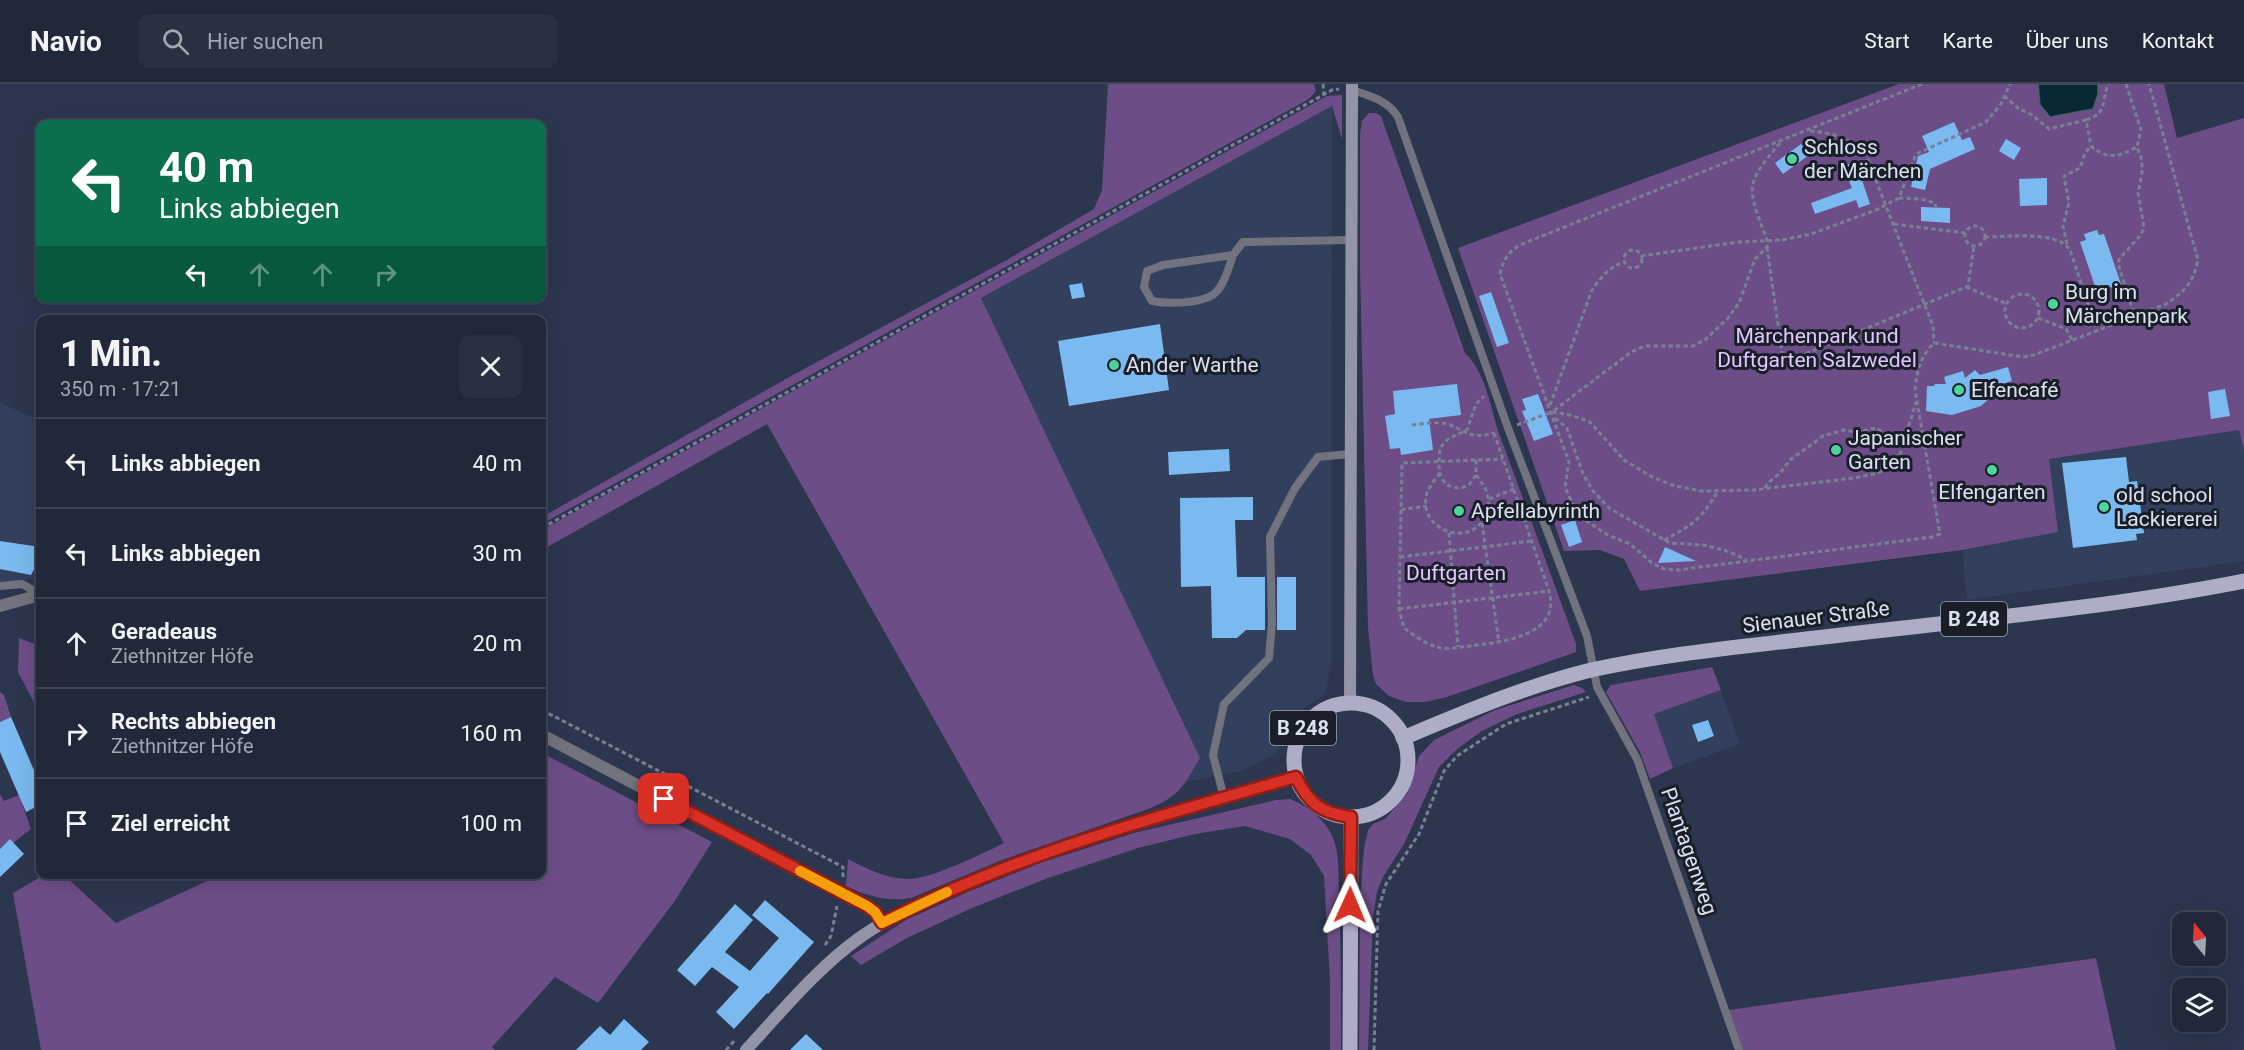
<!DOCTYPE html>
<html lang="de">
<head>
<meta charset="utf-8">
<style>
  :root { --surface:#21283a; --page:#293042; --text:#f1f3f6; --muted:#a2a6af; --line:#3e4454 }
  body { margin:0; font-family:Roboto,sans-serif; background:var(--page); color:var(--text); height:100vh; display:flex; flex-direction:column; font-size:22px; white-space:nowrap }
  * { box-sizing:border-box; margin:0 }
  p { font-size:20px; color:var(--muted) }
  .icon { flex:none; width:33px; height:33px; fill:none; stroke:currentColor; stroke-width:2; stroke-linecap:round; stroke-linejoin:round }
  .map { position:relative; flex:1; overflow:hidden }
  .details { position:absolute; left:36px; top:231px; width:510px; height:564px; display:flex; flex-direction:column; background:var(--surface); border-radius:12px; box-shadow:0 6px 24px #0002,0 0 0 2px var(--line) }
  .details>* { flex:none }
  .guide { position:absolute; left:36px; top:36px; width:510px; height:183px; border-radius:12px; box-shadow:0 6px 24px #0002,0 0 0 2px var(--line); background:#0b6e4f; color:#fff; overflow:hidden }
  .needle { width:39px; rotate:342deg }
  .buttons { position:absolute; left:2172px; top:828px; display:grid; gap:12px }
  .buttons a { display:grid; place-items:center; width:54px; height:54px; border-radius:12px; background:var(--surface); box-shadow:0 6px 24px #0002,0 0 0 2px var(--line); font-size:30px }
  .pin { position:absolute; display:grid; place-items:center; width:51px; height:51px; color:#fff; margin:-26px; border-radius:12px; box-shadow:0 3px 9px #0006 }
  .me { position:absolute; width:66px; margin:-33px; rotate:1deg; stroke-linejoin:round; filter:drop-shadow(0 0 4px #0008) }
  .turn { display:flex; align-items:center; gap:21px; height:126px; padding:0 24px; font-size:27px }
  .turn .icon { width:78px; height:78px; stroke-width:2.5 }
  .turn b { display:block; font-size:42px; line-height:51px }
  .lanes { display:flex; align-items:center; height:57px; padding:0 24px; background:#0003; justify-content:center; gap:30px; direction:ltr }
  .lanes .off { opacity:.35 }
  .round { display:grid; place-items:center; flex:none; width:63px; height:63px; border-radius:12px; background:var(--page) }
  .head { display:flex; align-items:center; justify-content:space-between; height:102px; padding:0 24px }
  h1 { font-size:36px; font-weight:800; line-height:45px }
  ul { padding:0; list-style:none }
  li { display:flex; align-items:center; gap:18px; height:90px; padding:0 24px; border-top:2px solid var(--line) }
  li div { flex:1 }
  li b { display:block; font-size:22px }
  li em { font-style:normal }
  header { display:flex; align-items:center; gap:36px; box-sizing:border-box; height:84px; padding:0 30px; background:var(--surface); border-bottom:2px solid var(--line) }
  header strong { font-size:28px }
  nav { display:flex; gap:33px; margin-inline-start:auto; font-size:21px }
  .search { width:420px; height:54px; background:var(--page); display:flex; align-items:center; gap:15px; box-sizing:border-box; padding:0 21px; border-radius:12px; color:var(--muted); font-size:22px }
  .map>svg:first-child { display:block }
  .built { fill:#323f5d }
  .green { fill:#6d4d88 }
  .water { fill:#082833; stroke:#47606c; stroke-width:1.5 }
  .building { fill:#7abaf0 }
  .lines { fill:none; stroke-linecap:round; stroke-linejoin:round }
  .path { stroke:#788095; stroke-width:3; stroke-dasharray:4.5 3; stroke-linecap:butt }
  .service { stroke:#737380; stroke-width:8 }
  .minor { stroke:#737380; stroke-width:12 }
  .secondary { stroke:#9494a8; stroke-width:12 }
  .primary { stroke:#aeadc7; stroke-width:15 }
  .route-casing { stroke:#8d1f18; stroke-width:15 }
  .route { stroke:#d93025; stroke-width:10 }
  .slow { stroke:#f59e0b; stroke-width:10 }
  .poi-dot { fill:#4cd49b; stroke:#191e29; stroke-width:2 }
  .labels { text-anchor:middle; stroke-width:6; stroke-linejoin:round; paint-order:stroke }
  .shield { fill:#191e29; stroke:#a0a6b5; stroke-width:1.5 }
  .shield-label { font-size:20px; font-weight:bold; fill:#dae1f1 }
  .poi-label { font-size:21px; fill:#dae1f1; stroke:#191e29; text-anchor:start }
  .park-label { font-size:21px; fill:#e2c6fd; stroke:#191e29 }
  .street-label { font-size:21px; fill:#dae1f1; stroke:#191e29 }
</style>
</head>
<body>
<header>
<strong>Navio</strong>
<div class="search"><svg class="icon" aria-label="search" viewBox="0 0 24 24"><circle cx="10" cy="10" r="6"/><path d="M15 15l6 6"/></svg>Hier suchen</div>
<nav><a>Start</a><a>Karte</a><a>Über uns</a><a>Kontakt</a></nav>
</header>
<div class="map">
<svg width="2244" height="966" viewBox="0 0 2244 966">
  <rect width="100%" height="100%" fill="#2c364e"/>
  <!-- built -->
  <g class="built">
    <polygon points="1332,22 1331,583 1325,610 1303,625 1275,670 1244,686 1172,701 1190,657 981,214"/>
    <polygon points="0,319 40,336 40,493 25,496 0,507"/>
    <polygon points="2240,346 2244,366 2244,477 1967,516 1962,466 2058,448 2048,375"/>
    <polygon points="1721,606 1740,660 1673,684 1654,630"/>
  </g>
  <!-- green -->
  <g class="green">
    <polygon points="1108,0 1314,0 1316,7 1309,15 542,440 542,433 791,292 1005,177 1094,125 1102,106"/>
    <polygon points="1899,0 2164,0 2177,54 2244,34 2244,366 2239,346 2049,375 2058,448 1962,466 1640,507 1624,475 1600,466 1564,467 1458,164"/>
    <path d="M1342,11V55L1332,22L981,214L1200,674C1183,702 1182,710 1151,724L1002,776L911,814C888,818 867,812 846,802L848,775C867,785 887,795 909,795C931,795 984,769 1004,759L767,340L542,466V446L1327,12Z"/>
    <path d="M1369,29H1376L1381,32L1465,269C1487,290 1490,324 1500,352C1526,422 1551,491 1576,560V568L1447,613L1425,618H1406L1389,612L1376,600L1373,591L1368,544L1360,183V51L1362,37Z"/>
    <polygon points="19,554 40,562 40,630 18,588"/>
    <polygon points="1712,583 1721,606 1654,630 1673,684 1650,695 1640,668 1606,608 1611,601"/>
    <polygon points="1574,601 1582,604 1586,608 1517,630 1482,647 1457,665 1439,683 1404,760 1383,793 1377,808 1373,832 1368,966 1359,966 1360,815 1364,764 1368,746 1373,740 1385,735 1407,710 1419,672 1434,656 1495,626"/>
    <polygon points="0,608 4,611 11,633 0,638"/>
    <polygon points="542,669 712,758 674,818 598,919 555,893 492,963 495,966 41,966 13,809 44,791 64,791 116,839 220,791 542,790"/>
    <polygon points="0,710 4,717 19,711 31,745 13,759 9,756 0,765"/>
    <path d="M1290,715C1306,721 1327,737 1333,754C1340,771 1338,791 1339,809C1341,861 1341,914 1341,966H1330V898L1324,792L1311,771L1290,755L1245,742L1195,750L1138,764L1048,794L972,824L907,854L861,881L851,872L906,836L970,807L1043,778L1134,749L1276,716Z"/>
    <polygon points="2096,874 2116,966 1743,966 1729,926"/>
  </g>
  <!-- water -->
  <polygon class="water" points="2038,0 2098,0 2098,10 2093,25 2050,33 2040,21"/>
  <!-- building -->
  <g class="building">
    <polygon points="1954,38 1962,56 1970,53 1975,65 1930,85 1925,106 1911,103 1918,72 1929,68 1922,52"/>
    <polygon points="2006,55 2021,64 2014,76 1999,67"/>
    <polygon points="1801,60 1809,71 1783,90 1775,79"/>
    <polygon points="1856,78 1870,120 1859,124 1856,116 1815,130 1811,119 1852,104 1843,82"/>
    <polygon points="2047,94 2047,121 2020,122 2019,95"/>
    <polygon points="1921,123 1950,124 1950,139 1921,137"/>
    <polygon points="2097,146 2099,151 2104,150 2121,200 2097,208 2080,158 2086,156 2084,150"/>
    <polygon points="1082,199 1085,213 1072,215 1069,201"/>
    <polygon points="1491,208 1509,259 1497,263 1479,212"/>
    <polygon points="1160,240 1169,306 1069,322 1058,257"/>
    <polygon points="2008,283 2012,297 1987,304 1994,310 1981,322 1952,331 1926,327 1927,302 1934,302 1935,300 1946,300 1944,293 1963,287 1965,294 1975,286 1980,291"/>
    <polygon points="1457,300 1461,331 1429,335 1433,366 1401,371 1400,364 1390,365 1385,332 1395,330 1393,307"/>
    <polygon points="2225,305 2230,332 2211,335 2208,308"/>
    <polygon points="1538,310 1553,350 1534,357 1522,327 1526,326 1522,315"/>
    <polygon points="1229,365 1230,387 1169,391 1168,368"/>
    <polygon points="2126,373 2129,398 2137,397 2144,449 2136,450 2137,456 2073,464 2062,379"/>
    <polygon points="1253,413 1253,436 1235,436 1237,493 1265,493 1265,546 1246,546 1237,554 1212,554 1211,502 1181,503 1180,414"/>
    <polygon points="1575,436 1582,458 1569,463 1561,441"/>
    <polygon points="0,457 40,463 40,474 31,491 0,485"/>
    <polygon points="1665,463 1696,477 1658,479"/>
    <rect x="1277" y="493" width="19" height="53"/>
    <polygon points="11,633 40,700 40,721 26,728 0,668 0,638"/>
    <polygon points="1708,636 1714,652 1698,658 1692,641"/>
    <polygon points="10,755 24,770 0,793 0,765"/>
    <polygon points="765,816 814,858 768,910 767,909 734,945 716,928 739,903 712,883 695,902 677,886 735,820 753,836 725,868 750,887 779,854 752,831"/>
    <polygon points="624,935 649,958 641,966 576,966 600,942 610,951"/>
    <polygon points="806,950 823,966 790,966"/>
  </g>
  <g class="lines">
    <!-- path -->
    <g class="path">
      <polyline points="1323,0 1324,10"/>
      <path d="M1922,0L1522,160C1509,167 1503,175 1500,190L1569,378L1565,403L1572,419L1583,435L1608,451L1630,460L1652,479L1664,485L1678,486L1932,453L1940,450L1915,306C1917,287 1920,273 1934,259L2023,273L2034,271L2166,220C2185,207 2193,199 2198,176L2149,0"/>
      <polyline points="2126,0 2141,46 2137,63 2142,77 2142,89 2138,109 2144,143 2141,151 2120,174 2118,179 2134,231"/>
      <path d="M2004,12L2018,24L2032,31L2049,45L2086,36L2091,62C2109,77 2119,72 2137,63"/>
      <path d="M2086,36C2108,29 2101,18 2108,0"/>
      <path d="M1810,47C1833,49 1845,53 1864,66L1933,242L1934,259"/>
      <path d="M1780,59C1743,102 1748,104 1767,156V163L1755,175L1739,219L1728,234L1706,255L1693,262H1645L1631,268L1552,328L1570,331L1589,337L1624,376L1652,393L1675,402L1701,407L1754,406L1854,394L1878,389L1893,382L1898,377L1916,318"/>
      <polyline points="1899,114 1921,115 1935,119 1936,124"/>
      <polyline points="1894,140 1965,149"/>
      <circle cx="1975" cy="152" r="10"/>
      <path d="M1985,153C2008,153 2057,146 2070,166L2097,246"/>
      <polyline points="2067,160 2063,142 2069,119 2064,92 2080,84 2085,69 2091,62"/>
      <polyline points="1767,163 1782,269 1786,275 1795,274 1966,203 1968,202 1974,162"/>
      <circle cx="1633" cy="175" r="9"/>
      <polyline points="1641,172 1739,158 1782,156 1811,150 1876,126 1899,114 1916,70 1986,38 2001,20 2010,0"/>
      <polyline points="1966,203 2007,220"/>
      <circle cx="2022" cy="227" r="17"/>
      <polyline points="2038,234 2066,245 2072,256"/>
      <path d="M1550,321L1592,206C1601,193 1609,183 1624,178"/>
      <polyline points="1555,334 1567,344 1583,390 1593,407 1609,424 1670,459 1704,461 1727,467 1747,476"/>
      <path d="M1412,341C1421,340 1432,338 1442,339C1465,343 1466,357 1494,349"/>
      <polyline points="1517,341 1552,328"/>
      <path d="M1494,349L1549,507C1562,552 1501,558 1470,562C1460,563 1446,566 1437,563C1425,560 1414,551 1404,544L1399,525L1402,379L1503,375"/>
      <path d="M1476,376C1476,383 1477,390 1473,396C1465,408 1447,406 1441,393C1438,385 1439,372 1440,364L1448,355L1467,346L1476,320L1484,312"/>
      <path d="M1440,389C1435,395 1430,402 1427,409C1416,444 1468,466 1485,433C1493,417 1487,404 1476,391"/>
      <polyline points="1765,404 1769,398 1780,389 1790,376 1823,352 1843,346 1857,348 1876,344 1903,360"/>
      <polyline points="1489,415 1514,405"/>
      <polyline points="1401,426 1426,422"/>
      <polyline points="1482,439 1499,559"/>
      <polyline points="542,444 1332,6 1339,5"/>
      <polyline points="1449,449 1458,563"/>
      <path d="M1664,456C1694,440 1700,436 1718,407"/>
      <polyline points="1400,473 1532,457"/>
      <polyline points="1399,525 1549,507"/>
      <polyline points="542,626 843,783 843,795"/>
      <polyline points="825,861 831,852 837,822"/>
      <polyline points="726,966 734,957"/>
      <polyline points="1374,966 1378,827 1386,800 1419,750 1444,687 1457,672 1506,640 1589,613"/>
    </g>
    <!-- service -->
    <g class="service">
      <path d="M1352,6C1370,12 1387,16 1398,33L1508,344L1587,552L1597,603L1637,675L1739,966"/>
      <path d="M1233,171C1229,183 1224,202 1214,210C1200,220 1167,220 1152,217L1144,203L1147,187L1163,181L1233,171L1243,158L1352,156"/>
      <polyline points="0,502 22,500 40,510"/>
      <polyline points="1224,714 1213,671 1224,620 1269,574 1272,539 1270,453 1295,404 1318,373 1350,370"/>
    </g>
    <!-- minor -->
    <g class="minor">
      <polyline points="0,522 40,511"/>
      <polyline points="542,651 844,810 875,828 882,839"/>
    </g>
    <!-- secondary -->
    <g class="secondary">
      <polyline points="1350,618 1352,0"/>
      <path d="M746,966C783,926 818,883 862,852C896,828 935,813 972,797C1077,753 1187,724 1296,693"/>
    </g>
    <!-- primary -->
    <g class="primary">
      <circle cx="1351" cy="676" r="57"/>
      <path d="M1403,654C1465,628 1526,602 1591,586C1659,571 1729,564 1798,556C1946,538 2097,526 2244,497"/>
      <polyline points="1350,966 1351,733"/>
    </g>
  </g>
  <g class="lines">
    <defs>
      <path id="route" d="M664,715L867,822L875,828L882,839C1013,771 1155,733 1296,693C1309,720 1321,729 1351,733L1350,821"/>
    </defs>
    <!-- route casing -->
    <use href="#route" class="route-casing"/>
    <!-- route -->
    <use href="#route" class="route"/>
    <!-- slow -->
    <polyline class="slow" points="800,787 867,822 875,828 882,839 947,808"/>
  </g>
  <!-- markers -->
  <g class="poi-dot">
    <circle cx="1792" cy="75" r="6"/>
    <circle cx="2053" cy="220" r="6"/>
    <circle cx="1114" cy="281" r="6"/>
    <circle cx="1959" cy="306" r="6"/>
    <circle cx="1836" cy="366" r="6"/>
    <circle cx="1992" cy="386" r="6"/>
    <circle cx="2104" cy="423" r="6"/>
    <circle cx="1459" cy="427" r="6"/>
  </g>
  <g class="labels">
    <!-- shield labels -->
    <g class="shield">
      <rect x="1941" y="518" width="66" height="34" rx="4.5"/>
      <rect x="1270" y="627" width="66" height="34" rx="4.5"/>
    </g>
    <g class="shield-label">
      <text x="1974" y="542">B 248</text>
      <text x="1303" y="651">B 248</text>
    </g>
    <!-- poi labels -->
    <g class="poi-label">
      <text x="1804" y="70">Schloss<tspan x="1804" dy="24">der Märchen</tspan></text>
      <text x="2065" y="215">Burg im<tspan x="2065" dy="24">Märchenpark</tspan></text>
      <text x="1126" y="288">An der Warthe</text>
      <text x="1971" y="313">Elfencafé</text>
      <text x="1848" y="361">Japanischer<tspan x="1848" dy="24">Garten</tspan></text>
      <text x="1992" y="415" text-anchor="middle">Elfengarten</text>
      <text x="2116" y="418">old school<tspan x="2116" dy="24">Lackiererei</tspan></text>
      <text x="1471" y="434">Apfellabyrinth</text>
    </g>
    <!-- park labels -->
    <g class="park-label">
      <text x="1817" y="259">Märchenpark und<tspan x="1817" dy="24">Duftgarten Salzwedel</tspan></text>
      <text x="1456" y="496">Duftgarten</text>
    </g>
    <!-- street labels -->
    <g class="street-label">
      <text transform="translate(1816 533) rotate(-7)" y="7">Sienauer Straße</text>
      <text transform="translate(1689 767) rotate(71)" y="7">Plantagenweg</text>
    </g>
  </g>
</svg>
<div class="buttons">
<a><svg class="needle" viewBox="-14 -14 28 28"><path d="M0-13l5 13h-10z" fill="#e53935"/><path d="M0 13l5-13h-10z" fill="#a2a6af"/></svg></a>
<a><svg class="icon" aria-label="layers" viewBox="0 0 24 24"><path d="M12 4l9 5-9 5-9-5zM3 14l9 5 9-5"/></svg></a>
</div>
<div class="pin" style="left:664px;top:715px;background:#d93025"><svg class="icon" aria-label="arrive" viewBox="0 0 24 24"><path d="M6 21V4h12l-3 4 3 4H6"/></svg></div>
<svg class="me" style="left:1350px;top:821px" viewBox="-20 -20 40 40"><path d="M0-17L14 15 0 8-14 15z" fill="#d93025" stroke="#fff" stroke-width="4"/></svg>
<div class="guide">
<div class="turn"><svg class="icon" aria-label="left" viewBox="0 0 24 24"><path d="M17 20v-9H6M10 6l-5 5 5 5"/></svg><div><b>40 m</b>Links abbiegen</div></div>
<div class="lanes"><svg class="icon" aria-label="left" viewBox="0 0 24 24"><path d="M17 20v-9H6M10 6l-5 5 5 5"/></svg><svg class="icon off" aria-label="ahead" viewBox="0 0 24 24"><path d="M12 20V5M6 11l6-6 6 6"/></svg><svg class="icon off" aria-label="ahead" viewBox="0 0 24 24"><path d="M12 20V5M6 11l6-6 6 6"/></svg><svg class="icon off" aria-label="right" viewBox="0 0 24 24"><path d="M7 20v-9h11M14 6l5 5-5 5"/></svg></div>
</div>
<section class="details">
<div class="head"><div><h1>1 Min.</h1><p>350 m · 17:21</p></div><a class="round"><svg class="icon" aria-label="close" viewBox="0 0 24 24"><path d="M6 6l12 12M18 6L6 18"/></svg></a></div>
<ul>
<li><svg class="icon" aria-label="left" viewBox="0 0 24 24"><path d="M17 20v-9H6M10 6l-5 5 5 5"/></svg><div><b>Links abbiegen</b></div><em>40 m</em></li>
<li><svg class="icon" aria-label="left" viewBox="0 0 24 24"><path d="M17 20v-9H6M10 6l-5 5 5 5"/></svg><div><b>Links abbiegen</b></div><em>30 m</em></li>
<li><svg class="icon" aria-label="ahead" viewBox="0 0 24 24"><path d="M12 20V5M6 11l6-6 6 6"/></svg><div><b>Geradeaus</b><p>Ziethnitzer Höfe</p></div><em>20 m</em></li>
<li><svg class="icon" aria-label="right" viewBox="0 0 24 24"><path d="M7 20v-9h11M14 6l5 5-5 5"/></svg><div><b>Rechts abbiegen</b><p>Ziethnitzer Höfe</p></div><em>160 m</em></li>
<li><svg class="icon" aria-label="arrive" viewBox="0 0 24 24"><path d="M6 21V4h12l-3 4 3 4H6"/></svg><div><b>Ziel erreicht</b></div><em>100 m</em></li>
</ul>
</section>
</div>
</body>
</html>
